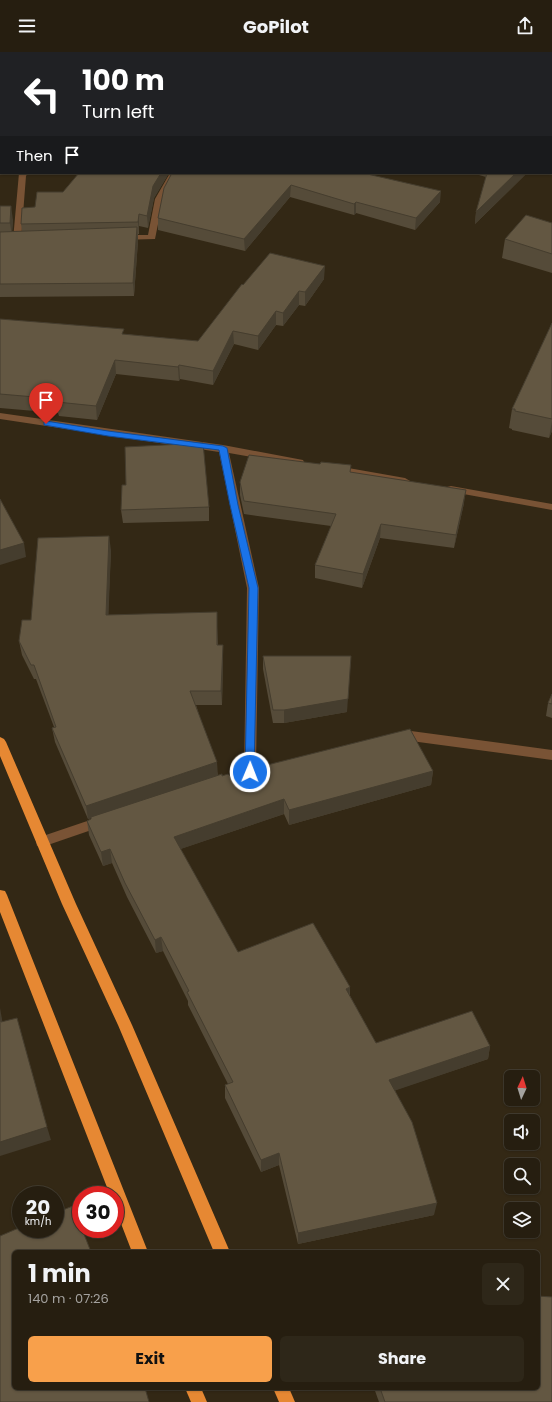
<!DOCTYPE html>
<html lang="en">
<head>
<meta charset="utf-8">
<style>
  :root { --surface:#261e10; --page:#2e2719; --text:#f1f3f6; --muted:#a4a29f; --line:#423c30; --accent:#f8a04b }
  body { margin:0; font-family:Poppins,sans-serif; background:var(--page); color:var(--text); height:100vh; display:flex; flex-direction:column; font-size:15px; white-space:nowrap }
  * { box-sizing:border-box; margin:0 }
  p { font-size:13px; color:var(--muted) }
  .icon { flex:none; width:22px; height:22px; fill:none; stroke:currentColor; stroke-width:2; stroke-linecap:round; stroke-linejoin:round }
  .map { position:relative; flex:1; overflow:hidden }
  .side { position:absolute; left:12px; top:1198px; width:528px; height:140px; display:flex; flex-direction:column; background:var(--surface); border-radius:6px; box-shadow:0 1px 3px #0004,0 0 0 1px var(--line) }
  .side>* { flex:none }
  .top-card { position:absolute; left:0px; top:0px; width:552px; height:122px; box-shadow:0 1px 3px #0004,0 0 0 1px var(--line); background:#202124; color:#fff; overflow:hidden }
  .needle { width:26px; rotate:4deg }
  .tools { position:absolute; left:504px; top:1018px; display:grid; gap:8px }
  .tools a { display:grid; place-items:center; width:36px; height:36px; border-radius:6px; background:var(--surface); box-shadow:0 1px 3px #0004,0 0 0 1px var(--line); font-size:20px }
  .speed { position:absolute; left:12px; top:1134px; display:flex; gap:8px; font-size:20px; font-weight:700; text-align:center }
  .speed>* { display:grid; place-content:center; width:52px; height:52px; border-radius:50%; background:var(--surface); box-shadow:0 1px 3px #0004,0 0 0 1px var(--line); line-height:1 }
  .speed small { font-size:10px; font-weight:400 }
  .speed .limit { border:6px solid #d22; background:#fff; color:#111 }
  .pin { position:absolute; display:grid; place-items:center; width:34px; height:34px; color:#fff; margin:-41px -17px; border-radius:50% 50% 50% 0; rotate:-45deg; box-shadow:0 0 4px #0007 }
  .pin .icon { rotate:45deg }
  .me { position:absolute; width:44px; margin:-22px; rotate:1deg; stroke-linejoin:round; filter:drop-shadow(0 0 3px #0008) }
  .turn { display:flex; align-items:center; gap:14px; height:84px; padding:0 16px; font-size:18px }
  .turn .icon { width:52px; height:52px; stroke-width:2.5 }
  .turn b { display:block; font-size:28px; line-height:34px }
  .then { display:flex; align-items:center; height:38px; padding:0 16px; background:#0003; gap:8px; font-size:15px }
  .round { display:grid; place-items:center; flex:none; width:42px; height:42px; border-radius:6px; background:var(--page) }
  .headline { display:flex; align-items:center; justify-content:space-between; height:68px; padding:0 16px }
  h1 { font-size:24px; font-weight:700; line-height:30px }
  .primary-button { display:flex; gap:8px; margin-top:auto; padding:8px 16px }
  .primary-button a { flex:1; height:46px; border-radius:6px; background:var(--accent); color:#111; font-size:16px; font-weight:700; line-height:46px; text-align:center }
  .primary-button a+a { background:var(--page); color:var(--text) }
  header { display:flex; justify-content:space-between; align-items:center; height:52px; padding:0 16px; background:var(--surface); font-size:18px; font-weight:700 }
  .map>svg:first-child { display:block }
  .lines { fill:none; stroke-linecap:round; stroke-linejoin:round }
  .street { fill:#795335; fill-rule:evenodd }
  .highway { fill:#e68833; fill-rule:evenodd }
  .wall { fill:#554b39 }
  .shaded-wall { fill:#453d2e }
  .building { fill:#635742; stroke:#453d2e }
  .route { fill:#1a73e8; stroke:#114b97 }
</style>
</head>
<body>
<header><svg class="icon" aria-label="menu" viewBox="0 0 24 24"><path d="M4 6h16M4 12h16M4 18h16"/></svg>GoPilot<svg class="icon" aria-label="share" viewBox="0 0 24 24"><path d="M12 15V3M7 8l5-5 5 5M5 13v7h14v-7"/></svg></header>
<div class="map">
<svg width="552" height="1350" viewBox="0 0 552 1350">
  <rect width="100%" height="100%" fill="#332815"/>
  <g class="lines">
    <!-- street -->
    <g class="street">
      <polygon points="228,0 238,0 239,1 229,1"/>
      <rect x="551" y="107" width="1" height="4"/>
      <polygon points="19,121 28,121 26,124 21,188 17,191 13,188"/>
      <polygon points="170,121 178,121 163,147 155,187 118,188 117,186 121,183 148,183 155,147"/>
      <polygon points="0,361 223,393 303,408 304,410 303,412 299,413 229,401 259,536 256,714 261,712 265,714 267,717 265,720 250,725 246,723 244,720 247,536 219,400 0,367"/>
      <polygon points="337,414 405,426 410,429 405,432 333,419 332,417"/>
      <polygon points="451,434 552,452 552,458 447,439 446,437 447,435"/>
      <polygon points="411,679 552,698 552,708 411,689 398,692 394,690 392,687 394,684"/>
      <polygon points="102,764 106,765 108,769 106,773 42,795 37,794 36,790 37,786"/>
    </g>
    <!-- highway -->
    <g class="highway">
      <polygon points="0,685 4,687 6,690 76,852 132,973 230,1200 214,1200 118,973 62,852 0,704"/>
      <polygon points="0,838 5,839 7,843 148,1200 132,1200 115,1156 115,1143 110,1143 0,860"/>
      <polygon points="185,1336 201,1336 207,1350 191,1350"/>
      <polygon points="273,1336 289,1336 295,1350 279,1350"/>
    </g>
  </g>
  <!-- wall -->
  <g class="wall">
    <polygon points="0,0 202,0 201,1 5,1"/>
    <polygon points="1,81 1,113 0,112 0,82"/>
    <polygon points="79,121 169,121 154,146 148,176 139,174 139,182 138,182 138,189 134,244 0,245 0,154 13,168 12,179 22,179 21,172 35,155 63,140"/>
    <polygon points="172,121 363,121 440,150 415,178 356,161 354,163 290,145 245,199 158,178 158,166"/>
    <polygon points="472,121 527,121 475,172 476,160 486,125"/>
    <polygon points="552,171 552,221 502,206 505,187"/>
    <polygon points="324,227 305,254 299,253 283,274 276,273 258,298 234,292 213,333 180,327 179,329 116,322 97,368 59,364 58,361 0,356 0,267 124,282 198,289 243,233"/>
    <polygon points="552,271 552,379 549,386 512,378 512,377 509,376 512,357"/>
    <polygon points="351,420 464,451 454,496 380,486 362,536 315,526 315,513 331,474 244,462 240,443 240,430"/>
    <polygon points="126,433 209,455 209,469 123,471 121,458"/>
    <polygon points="111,498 108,563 217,574 218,593 223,607 222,653 196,653 218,723 230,724 263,714 433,719 431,733 289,773 284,762 180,797 238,900 350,935 350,944 376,991 490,994 488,1007 395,1038 434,1163 298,1192 279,1113 261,1120 225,1046 225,1033 228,1032 188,953 188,949 163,899 156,901 127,845 112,811 103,814 89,783 87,769 91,767 91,766 88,767 55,690 52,676 54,675 36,627 34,627 22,603 19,589 31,568"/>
    <polygon points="263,604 347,660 284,671 273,671 263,617"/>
    <polygon points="552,642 552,666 546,664 548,651"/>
    <polygon points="374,1336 538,1336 552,1350 379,1350"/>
  </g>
  <!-- shaded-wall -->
  <g class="shaded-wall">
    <polygon points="192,0 202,0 201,1 191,1"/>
    <polygon points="552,2 552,12 551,13 551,3"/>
    <polygon points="552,86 552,97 551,98 551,87"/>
    <polygon points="161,121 169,121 154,146 148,176 147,164 153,134"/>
    <polygon points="516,121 527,121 475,172 476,160"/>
    <polygon points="291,133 290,145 245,199 244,187"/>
    <polygon points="441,139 440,150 415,178 416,166"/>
    <polygon points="356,150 356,161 354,163 354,152"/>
    <polygon points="11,154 13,168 12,184 10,171"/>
    <polygon points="139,162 139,182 138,170"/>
    <polygon points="137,175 138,189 134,244 133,231"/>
    <polygon points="325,214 324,227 305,254 305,240"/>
    <polygon points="299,239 299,253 283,274 283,261"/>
    <polygon points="276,259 276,273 258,298 258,284"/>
    <polygon points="233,279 234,292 213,333 213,319"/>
    <polygon points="115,308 116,322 97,368 96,354"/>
    <polygon points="179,313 180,327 179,329 178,315"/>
    <polygon points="552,369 552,379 549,386"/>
    <polygon points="466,438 464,451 454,496 456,483"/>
    <polygon points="381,472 380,486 362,536 363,522"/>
    <polygon points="109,484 111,498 108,577 106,563"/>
    <polygon points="24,491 26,505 0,513 0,498"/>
    <polygon points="223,593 223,607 222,653 221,639"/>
    <polygon points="351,604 347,660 284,671 284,658"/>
    <polygon points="217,710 218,724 88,767 86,754"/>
    <polygon points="433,719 431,733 289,773 289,758"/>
    <polygon points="284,747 284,762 175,799 174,785"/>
    <polygon points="110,797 112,811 103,814 101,800"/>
    <polygon points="161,885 163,899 156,901 155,888"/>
    <polygon points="350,935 349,948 346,937"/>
    <polygon points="0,956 5,984 1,970 0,964"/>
    <polygon points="490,994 488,1007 388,1041 389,1028"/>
    <polygon points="47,1075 51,1088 0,1104 0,1090"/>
    <polygon points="279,1101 279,1113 261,1120 261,1108"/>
    <polygon points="437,1151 434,1163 298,1192 298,1181"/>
  </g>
  <!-- building -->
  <g class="building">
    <polygon points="62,0 192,0 191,1 69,1"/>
    <polygon points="383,0 552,0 552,2 551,3 551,1 382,1"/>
    <polygon points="551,17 552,17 552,86 551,87"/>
    <polygon points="1,81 1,102 0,102 0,82"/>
    <polygon points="79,121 161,121 153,134 147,164 139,162 138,170 21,172 22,156 35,155 37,140 63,140"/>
    <polygon points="172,121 363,121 441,139 416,166 356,150 354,152 291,133 244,187 158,166 164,136"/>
    <polygon points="487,121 516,121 476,160"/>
    <polygon points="0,154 11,154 10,171 0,171"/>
    <polygon points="526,163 552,171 552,202 505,187"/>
    <polygon points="137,175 133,231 0,232 0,180"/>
    <polygon points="270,201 325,214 305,240 299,239 283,261 276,259 258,284 233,279 213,319 179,313 178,315 115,308 96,354 57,350 58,347 0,342 0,267 124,277 122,282 198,289 242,232 243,233"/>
    <polygon points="552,271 552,367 515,359 515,357 512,357"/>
    <polygon points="203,391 209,455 121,458 122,433 126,433 125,395"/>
    <polygon points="249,403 320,412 321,410 351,413 350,420 466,438 456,483 381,472 363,522 315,513 336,462 244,449 240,430"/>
    <polygon points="0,447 24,491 0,498"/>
    <polygon points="109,484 106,563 217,560 217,593 223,593 221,639 190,639 217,710 86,754 52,676 56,675 34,613 31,613 19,589 22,568 31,568 38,486"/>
    <polygon points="263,604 351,604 348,647 284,658 273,658"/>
    <polygon points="552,642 552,652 548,651"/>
    <polygon points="410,677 433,719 289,758 284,747 174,785 238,900 313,871 350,935 346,937 376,991 472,959 490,994 389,1028 412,1070 437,1151 298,1181 279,1101 261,1108 225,1033 233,1030 187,940 189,939 161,885 155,888 125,831 110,797 101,800 87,769 91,767 91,765 222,722 222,724 228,722 230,724 262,713 263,714"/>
    <polygon points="0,964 1,970 17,966 47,1075 0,1090"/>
    <polygon points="73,1154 81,1174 81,1177 82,1177 91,1200 14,1200 14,1336 145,1336 149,1350 0,1350 0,1184 21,1175 21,1177 55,1177 55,1161"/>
    <polygon points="538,1244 552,1245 552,1350 385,1350 380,1336 538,1336"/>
  </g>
  <!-- route -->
  <polygon class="route" points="46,369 108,379 223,394 227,396 238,453 258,536 254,720 253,722 246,722 245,720 249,536 230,453 219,398 108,384 44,373 44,370"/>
</svg>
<div class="tools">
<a><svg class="needle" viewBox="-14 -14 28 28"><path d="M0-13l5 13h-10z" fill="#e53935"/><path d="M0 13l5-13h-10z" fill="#a4a29f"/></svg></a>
<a><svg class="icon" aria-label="sound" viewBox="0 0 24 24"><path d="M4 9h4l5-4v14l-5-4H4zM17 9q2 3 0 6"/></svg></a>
<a><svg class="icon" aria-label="search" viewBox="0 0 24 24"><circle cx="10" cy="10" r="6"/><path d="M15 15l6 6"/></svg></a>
<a><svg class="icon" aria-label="layers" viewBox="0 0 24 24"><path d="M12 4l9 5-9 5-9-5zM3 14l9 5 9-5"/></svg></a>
</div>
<div class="speed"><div>20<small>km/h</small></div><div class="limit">30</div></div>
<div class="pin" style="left:46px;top:372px;background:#d93025"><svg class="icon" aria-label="arrive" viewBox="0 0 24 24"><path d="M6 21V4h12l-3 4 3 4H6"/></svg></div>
<svg class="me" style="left:250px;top:720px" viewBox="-20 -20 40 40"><circle r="17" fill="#1a73e8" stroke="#fff" stroke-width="3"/><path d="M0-11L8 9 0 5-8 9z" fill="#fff"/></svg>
<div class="top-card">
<div class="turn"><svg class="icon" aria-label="left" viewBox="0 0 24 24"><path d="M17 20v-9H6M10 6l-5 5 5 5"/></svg><div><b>100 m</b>Turn left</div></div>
<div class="then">Then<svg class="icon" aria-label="arrive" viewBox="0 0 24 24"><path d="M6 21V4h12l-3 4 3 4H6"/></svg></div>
</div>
<section class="side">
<div class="headline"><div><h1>1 min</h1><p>140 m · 07:26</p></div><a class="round"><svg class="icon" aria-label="close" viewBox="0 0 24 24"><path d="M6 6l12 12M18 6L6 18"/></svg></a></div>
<div class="primary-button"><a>Exit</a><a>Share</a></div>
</section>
</div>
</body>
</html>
